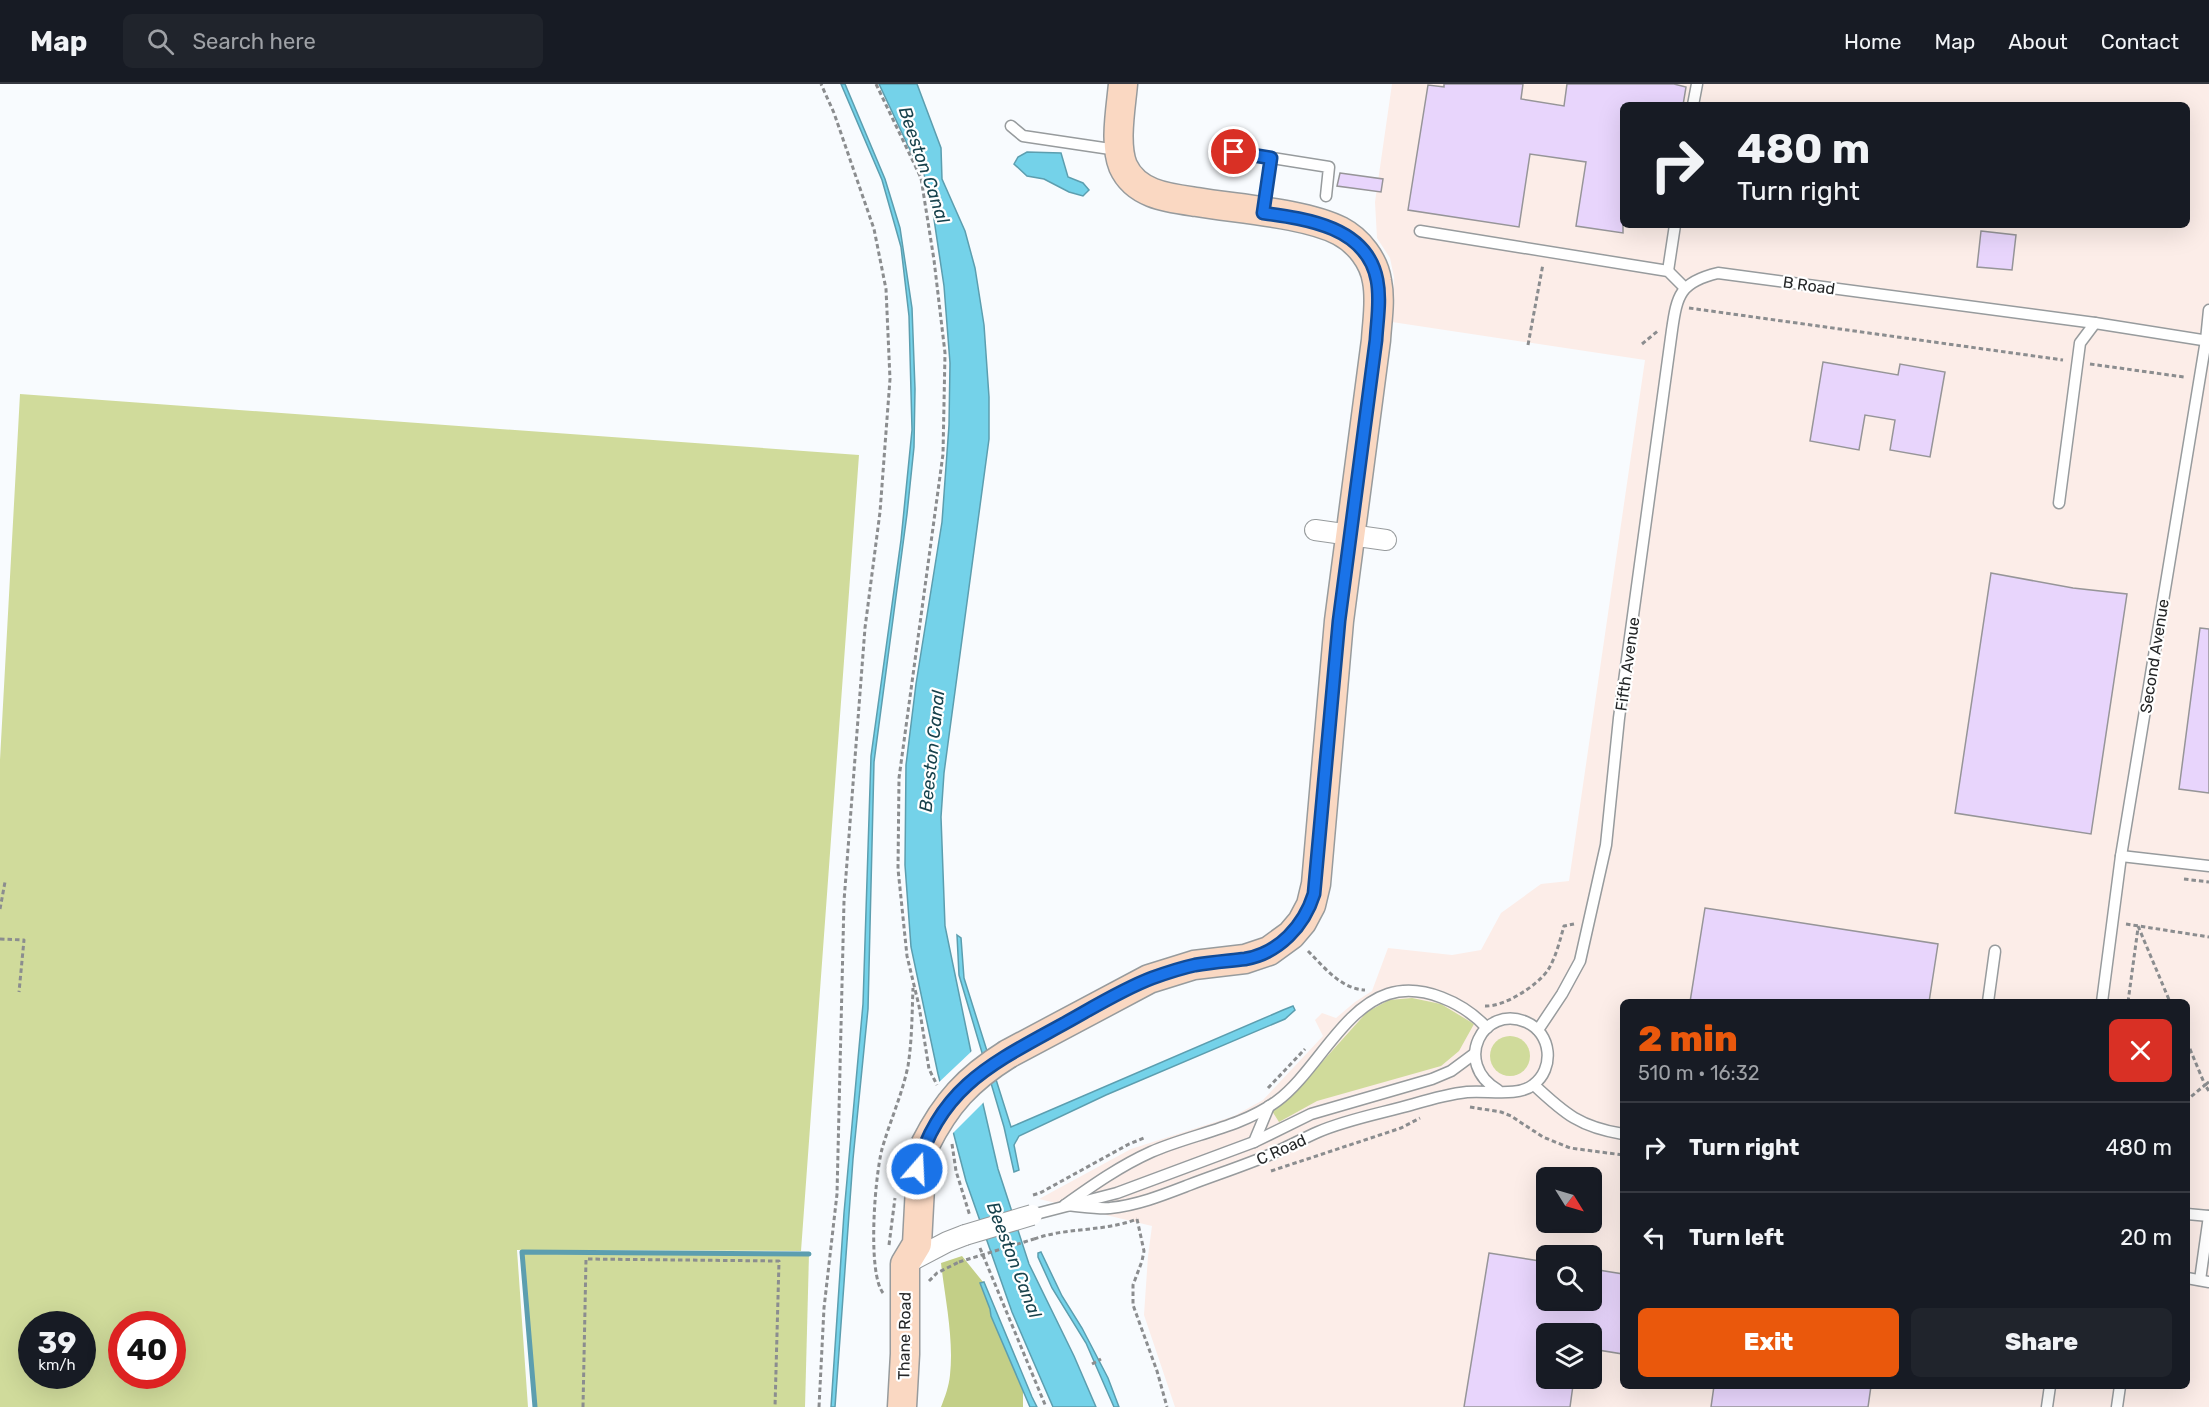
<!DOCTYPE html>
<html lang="en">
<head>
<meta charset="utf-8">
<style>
  :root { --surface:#171b24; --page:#20242c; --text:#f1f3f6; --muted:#9ea1a6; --line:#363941; --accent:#ea580c }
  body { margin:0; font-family:Rubik,sans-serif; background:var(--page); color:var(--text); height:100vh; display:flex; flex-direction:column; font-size:22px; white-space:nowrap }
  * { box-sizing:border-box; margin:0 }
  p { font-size:20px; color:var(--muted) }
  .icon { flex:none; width:33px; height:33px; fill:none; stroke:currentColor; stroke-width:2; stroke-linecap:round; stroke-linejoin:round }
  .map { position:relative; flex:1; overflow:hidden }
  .sheet { position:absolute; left:1620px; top:915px; width:570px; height:390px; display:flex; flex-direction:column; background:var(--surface); border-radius:9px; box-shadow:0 6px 24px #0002 }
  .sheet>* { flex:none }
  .guide { position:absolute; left:1620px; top:18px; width:570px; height:126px; border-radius:9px; box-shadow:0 6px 24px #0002; background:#171b24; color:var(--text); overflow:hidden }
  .needle { width:39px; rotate:127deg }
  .fabs { position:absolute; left:1536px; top:1083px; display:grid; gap:12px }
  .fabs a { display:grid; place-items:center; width:66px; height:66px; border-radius:9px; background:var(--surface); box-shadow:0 6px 24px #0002; font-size:30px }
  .speed { position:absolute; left:18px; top:1227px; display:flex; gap:12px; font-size:30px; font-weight:700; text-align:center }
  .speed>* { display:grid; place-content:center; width:78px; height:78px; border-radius:50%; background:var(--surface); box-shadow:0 6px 24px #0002; line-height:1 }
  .speed small { font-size:15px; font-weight:400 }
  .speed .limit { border:9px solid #d22; background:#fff; color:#111 }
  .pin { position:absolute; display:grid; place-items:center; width:51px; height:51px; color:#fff; margin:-26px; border:3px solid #fff; border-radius:50%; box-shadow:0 2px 6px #0007 }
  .me { position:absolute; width:66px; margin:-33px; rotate:19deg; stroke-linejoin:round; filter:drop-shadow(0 0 4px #0008) }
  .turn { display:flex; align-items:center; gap:21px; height:126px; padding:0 18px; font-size:27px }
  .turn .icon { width:78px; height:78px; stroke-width:2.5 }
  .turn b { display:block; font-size:42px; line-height:51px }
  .round { display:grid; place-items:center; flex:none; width:63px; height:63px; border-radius:9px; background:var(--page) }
  .summary { display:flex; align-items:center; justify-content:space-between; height:102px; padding:0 18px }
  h1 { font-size:36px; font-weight:800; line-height:45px; color:var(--accent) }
  .cta { display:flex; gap:12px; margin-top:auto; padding:12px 18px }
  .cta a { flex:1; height:69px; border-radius:9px; background:var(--accent); color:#fff; font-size:24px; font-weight:800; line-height:69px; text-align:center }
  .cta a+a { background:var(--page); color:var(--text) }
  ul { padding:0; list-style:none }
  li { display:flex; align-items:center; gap:18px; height:90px; padding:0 18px; border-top:2px solid var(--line) }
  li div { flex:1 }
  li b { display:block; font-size:22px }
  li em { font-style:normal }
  header { display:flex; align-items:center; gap:36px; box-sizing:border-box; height:84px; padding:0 30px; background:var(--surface); border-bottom:2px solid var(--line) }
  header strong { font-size:28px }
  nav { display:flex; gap:33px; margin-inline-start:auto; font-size:21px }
  .search { width:420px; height:54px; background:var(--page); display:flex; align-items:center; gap:15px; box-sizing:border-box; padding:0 21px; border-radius:9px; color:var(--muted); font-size:22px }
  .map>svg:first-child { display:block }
  .industrial { fill:#fcede8; fill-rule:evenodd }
  .green { fill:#d0db9b; fill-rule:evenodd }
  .forest { fill:#c3cf87 }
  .water { fill:#74d2e9; stroke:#5c9eaf; stroke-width:1.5 }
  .pier { fill:#f8fbfe }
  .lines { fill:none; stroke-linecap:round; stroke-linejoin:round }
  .stream { stroke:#5c9eaf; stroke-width:5 }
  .building { fill:#e8d5fc; stroke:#969598; stroke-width:1.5 }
  .lane-casing { stroke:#979b9d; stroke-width:13 }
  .street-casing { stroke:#979b9d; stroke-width:22 }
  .secondary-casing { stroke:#979b9d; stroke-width:31 }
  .path { stroke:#8b8d8f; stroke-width:3; stroke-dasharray:4.5 3; stroke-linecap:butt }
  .lane { stroke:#fff; stroke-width:10 }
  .street { stroke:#fff; stroke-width:20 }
  .secondary { stroke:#fad8c2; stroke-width:28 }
  .street-bridge-casing { stroke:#979b9d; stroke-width:22; stroke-linecap:butt }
  .secondary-bridge-casing { stroke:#979b9d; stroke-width:31; stroke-linecap:butt }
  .path-bridge { stroke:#8b8d8f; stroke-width:3; stroke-dasharray:4.5 3; stroke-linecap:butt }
  .street-bridge { stroke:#fff; stroke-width:20 }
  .secondary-bridge { stroke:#fad8c2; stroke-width:28 }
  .route-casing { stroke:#114b97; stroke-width:15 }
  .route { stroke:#1a73e8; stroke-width:10 }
  .labels { text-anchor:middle; stroke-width:4.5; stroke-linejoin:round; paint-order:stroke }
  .street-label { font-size:16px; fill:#242627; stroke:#fff }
  .water-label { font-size:18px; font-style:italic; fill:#17424c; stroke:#fff }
</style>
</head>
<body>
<header>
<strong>Map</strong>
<div class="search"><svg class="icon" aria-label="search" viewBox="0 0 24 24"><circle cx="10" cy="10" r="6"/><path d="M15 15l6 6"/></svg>Search here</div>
<nav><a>Home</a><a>Map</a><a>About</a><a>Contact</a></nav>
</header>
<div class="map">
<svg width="2209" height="1323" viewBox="0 0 2209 1323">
  <rect width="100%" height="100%" fill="#f8fbfe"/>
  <!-- industrial -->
  <path class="industrial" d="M1392,0H2209V1323H1175L1144,1231L1148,1172L1152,1142L1039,1115L1131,1065L1234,1032L1263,1016L1323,952L1315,936L1322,929L1336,934L1355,918L1372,907L1388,864L1452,871L1481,866L1501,829L1541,800L1569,797L1645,276L1392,238L1394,193L1390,174L1377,154L1375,118ZM1623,21H2187V141H1623ZM1623,918H2187V1302H1623ZM1546,1094H1592V1138H1546ZM1546,1172H1592V1216H1546ZM1546,1250H1592V1294H1546Z"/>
  <!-- green -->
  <g class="green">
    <path d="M20,310L859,371L801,1167L517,1166L528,1323H0V676ZM82,1240V1292H32V1240ZM172,1240V1292H122V1240Z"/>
    <polygon points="1412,914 1441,920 1474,940 1459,967 1441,982 1317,1017 1279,1038 1272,1027 1296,1007 1367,928 1389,916"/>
    <circle cx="1510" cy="972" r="20"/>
    <polygon points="522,1168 809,1170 805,1323 535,1323"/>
  </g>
  <!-- forest -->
  <path class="forest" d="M962,1172L983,1198L980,1199L990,1225L991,1232L1023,1307V1323H941C945,1313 949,1302 950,1291C954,1254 945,1215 941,1179Z"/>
  <!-- water -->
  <g class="water">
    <polygon points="841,0 845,0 885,95 900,144 912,224 915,305 914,363 907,430 874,678 868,925 853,1075 835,1323 831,1323 844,1129 863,920 871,672 901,456 912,346 909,232 901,163 882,96"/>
    <polygon points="879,0 917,0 941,64 942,95 965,147 975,184 984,241 989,313 989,355 944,689 941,733 945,842 971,968 998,1085 1029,1180 1074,1272 1096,1323 1053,1323 1012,1228 966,1097 938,990 911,863 905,781 906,681 916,600 942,438 949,341 950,279 944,202 932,122 924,90 911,68"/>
    <polygon points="1027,68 1061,69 1068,93 1083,99 1089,106 1083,112 1069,108 1044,95 1027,92 1014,80 1018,73"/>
    <polygon points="957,851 961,854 964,894 1011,1043 1283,926 1293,922 1295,926 1285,935 1106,1011 1019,1052 1014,1061 1019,1086 1014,1088 1004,1043 959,891"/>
    <polygon points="1041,1168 1062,1212 1082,1244 1108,1294 1119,1323 1114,1323 1086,1259 1052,1204 1038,1173 1038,1169"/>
    <polygon points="984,1198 1032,1313 1037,1323 1030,1323 991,1232 990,1225 980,1199"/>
  </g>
  <!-- pier -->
  <polygon class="pier" points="973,966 985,1017 951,1051 937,1000"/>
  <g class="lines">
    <!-- stream -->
    <polyline class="stream" points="535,1323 522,1168 809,1170"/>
  </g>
  <!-- building -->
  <g class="building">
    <polygon points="1444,0 1523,0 1521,15 1564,22 1567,0 1674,0 1686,3 1683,21 1623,21 1623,149 1576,142 1586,78 1530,70 1519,143 1408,126 1428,1 1444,3"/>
    <polygon points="1340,89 1383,95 1381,108 1337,102"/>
    <polygon points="1981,147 2016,151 2012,186 1977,183"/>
    <polygon points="1823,278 1898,291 1900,280 1945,288 1930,373 1890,366 1895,336 1865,331 1859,366 1810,357"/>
    <polygon points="1991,489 2073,504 2127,510 2091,750 1955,729"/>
    <polygon points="2200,544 2209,545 2209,709 2179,705"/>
    <polygon points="1705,824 1938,860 1929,918 1690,918"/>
    <polygon points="1489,1169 1546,1178 1546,1216 1592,1216 1592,1185 1623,1190 1623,1270 1592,1265 1592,1250 1546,1250 1546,1294 1574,1294 1570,1323 1464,1323"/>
    <polygon points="1714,1302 1871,1302 1868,1323 1711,1323"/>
  </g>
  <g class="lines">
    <defs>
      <g id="lane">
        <polyline points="1693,21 1697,0"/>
        <polyline points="1011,42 1023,52 1117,66"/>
        <polyline points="1234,68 1329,83 1326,112"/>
        <polyline points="1263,126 1271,74"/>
        <polyline points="1420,147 1668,187 1685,204"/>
        <polyline points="1668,187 1675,141"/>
        <polyline points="2059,419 2080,259 2095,239"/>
        <polyline points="2121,772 2209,782"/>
        <polyline points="1988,918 1995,867"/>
        <polyline points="2102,918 2121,772 2206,256 2209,226"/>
        <path d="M1538,946L1562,910L1580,877L1606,761L1619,634L1672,246C1677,211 1680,198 1718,189L2095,239L2209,257"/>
        <path d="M1534,1001C1565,1030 1580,1043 1623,1050"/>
        <polyline points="1254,1058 1269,1022"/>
        <path d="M1065,1121C1080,1122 1096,1125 1110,1124C1138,1121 1163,1111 1189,1101C1215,1091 1243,1082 1269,1071C1286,1064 1302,1055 1318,1048C1348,1035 1383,1029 1414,1020C1431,1015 1449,1010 1467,1008C1487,1006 1518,1013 1533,1001C1555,985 1552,949 1526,938C1483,920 1452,979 1498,1006"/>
        <path d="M1065,1121C1093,1101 1120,1082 1151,1068C1192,1050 1240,1044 1277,1017C1315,989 1342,925 1388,910C1422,899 1464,919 1487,944"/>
        <polyline points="2187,1130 2209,1132"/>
        <polyline points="1032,1131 1117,1109 1254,1058 1311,1030 1432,995 1451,987 1474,970"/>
        <polyline points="2187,1194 2209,1198"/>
        <polyline points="2200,1196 2209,1132"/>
        <polyline points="2047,1323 2050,1302"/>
        <polyline points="2117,1323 2120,1302"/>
      </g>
      <g id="street">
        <polyline points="1315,446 1386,456"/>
        <polyline points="905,1180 947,1158 965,1151"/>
      </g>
      <g id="secondary">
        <path d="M1008,970L1149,895L1194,881L1245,875L1269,867L1291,851L1302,838L1311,821L1316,800L1339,537L1376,256C1377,237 1381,217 1377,197C1374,177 1359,157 1340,147C1305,129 1238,125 1197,118C1169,114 1136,111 1123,82C1114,60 1121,23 1123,0"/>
        <polyline points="902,1323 905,1270 905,1180 917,1160 920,1103 917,1085"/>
      </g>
    </defs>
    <!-- lane casing -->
    <use href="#lane" class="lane-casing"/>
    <!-- street casing -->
    <use href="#street" class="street-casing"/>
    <!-- secondary casing -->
    <use href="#secondary" class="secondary-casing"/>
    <!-- path -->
    <g class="path">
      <polyline points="876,0 921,94 934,176 945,269 943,370 899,694 898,785 907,872 919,922 929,985 937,1001"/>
      <polyline points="1689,224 2063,276"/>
      <polyline points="1642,260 1659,246"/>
      <polyline points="1528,261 1543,180"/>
      <polyline points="2090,280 2184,293"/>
      <polyline points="2184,795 2209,798"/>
      <polyline points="0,825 5,798"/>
      <polyline points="2126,840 2209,853"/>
      <polyline points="2138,842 2170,918"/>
      <polyline points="0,855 24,856 19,908"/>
      <path d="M1308,867C1324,883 1341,905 1365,906"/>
      <polyline points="2128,918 2138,844"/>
      <path d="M1485,922C1504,923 1537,902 1548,886C1556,873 1560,856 1564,842L1574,840"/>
      <polyline points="2187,958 2205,1001 2187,1016"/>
      <polyline points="2209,998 2205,1001 2209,1007"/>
      <polyline points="1268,1004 1305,965"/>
      <polyline points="1470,1023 1501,1028 1511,1032 1543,1053 1570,1064 1623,1071"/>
      <polyline points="952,1060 956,1087 970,1132"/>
      <polyline points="1271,1087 1401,1044 1420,1034"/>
      <polyline points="1033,1111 1040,1109 1129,1060 1144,1054"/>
      <polyline points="1137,1135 1144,1167 1142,1177 1133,1201 1133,1221 1157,1287 1167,1323"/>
      <path d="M1034,1155C1068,1143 1104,1148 1137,1135"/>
      <polyline points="889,1161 895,1114"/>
      <polyline points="980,1164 1046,1323"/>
      <polyline points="929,1197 937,1189 959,1178"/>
      <path d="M883,1209C867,1188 875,1092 882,1065C890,1037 902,1011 908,982C912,957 912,930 913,904"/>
      <polyline points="1092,1280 1101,1275"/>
      <polyline points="583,1323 586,1175 779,1177 775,1323"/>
      <polyline points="819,1323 824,1224 837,1110 844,817 865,544 880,428 890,295 886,205 874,145 834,29 821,0"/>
    </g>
    <!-- lane -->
    <use href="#lane" class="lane"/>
    <!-- street -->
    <use href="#street" class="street"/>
    <!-- secondary -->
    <use href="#secondary" class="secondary"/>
    <defs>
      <polyline id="street-bridge" points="965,1151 1032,1131"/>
      <path id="secondary-bridge" d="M925,1061C946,1019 968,995 1008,970"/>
    </defs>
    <!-- street-bridge casing -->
    <use href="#street-bridge" class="street-bridge-casing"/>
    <!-- secondary-bridge casing -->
    <use href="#secondary-bridge" class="secondary-bridge-casing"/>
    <!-- path-bridge -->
    <polyline class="path-bridge" points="959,1178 1034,1155"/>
    <!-- street-bridge -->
    <use href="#street-bridge" class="street-bridge"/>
    <!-- secondary-bridge -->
    <use href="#secondary-bridge" class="secondary-bridge"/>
  </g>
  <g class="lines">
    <defs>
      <path id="route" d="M917,1085C940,1001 997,977 1067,938C1094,923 1123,905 1152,894C1166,889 1181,884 1195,881C1212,878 1228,877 1245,875C1279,869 1304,842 1314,810L1339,537L1376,256C1377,237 1381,216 1377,196C1367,143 1307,135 1263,129L1271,74L1234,68"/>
    </defs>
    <!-- route casing -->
    <use href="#route" class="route-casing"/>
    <!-- route -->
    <use href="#route" class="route"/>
  </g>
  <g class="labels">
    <!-- street labels -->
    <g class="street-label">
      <text transform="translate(1809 201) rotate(8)" y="6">B Road</text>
      <text transform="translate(2154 572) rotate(-81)" y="6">Second Avenue</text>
      <text transform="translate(1627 580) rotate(-82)" y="6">Fifth Avenue</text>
      <text transform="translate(1281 1065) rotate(-24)" y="6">C Road</text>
      <text transform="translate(904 1252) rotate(-89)" y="6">Thane Road</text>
    </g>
    <!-- water labels -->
    <g class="water-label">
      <text transform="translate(924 81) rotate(71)" y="6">Beeston Canal</text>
      <text transform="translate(932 667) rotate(-84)" y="6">Beeston Canal</text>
      <text transform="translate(1014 1176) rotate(69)" y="6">Beeston Canal</text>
    </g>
  </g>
</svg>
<div class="fabs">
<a><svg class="needle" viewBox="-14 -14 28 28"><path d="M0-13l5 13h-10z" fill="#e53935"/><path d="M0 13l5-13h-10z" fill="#9ea1a6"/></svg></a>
<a><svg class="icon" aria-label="search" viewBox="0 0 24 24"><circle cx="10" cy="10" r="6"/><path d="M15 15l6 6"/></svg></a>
<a><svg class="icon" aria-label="layers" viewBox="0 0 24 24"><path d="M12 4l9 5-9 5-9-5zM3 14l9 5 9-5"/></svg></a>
</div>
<div class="speed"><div>39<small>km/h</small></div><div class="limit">40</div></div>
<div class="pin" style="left:1234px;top:68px;background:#d93025"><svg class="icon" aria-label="arrive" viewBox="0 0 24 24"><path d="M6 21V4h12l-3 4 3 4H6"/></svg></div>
<svg class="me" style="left:917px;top:1085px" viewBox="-20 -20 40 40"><circle r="17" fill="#1a73e8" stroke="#fff" stroke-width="3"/><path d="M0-11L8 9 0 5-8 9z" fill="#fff"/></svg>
<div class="guide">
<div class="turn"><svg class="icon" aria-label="right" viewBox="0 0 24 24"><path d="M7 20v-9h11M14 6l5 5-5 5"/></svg><div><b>480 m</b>Turn right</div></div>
</div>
<section class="sheet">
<div class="summary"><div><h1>2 min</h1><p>510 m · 16:32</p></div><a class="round" style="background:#d93025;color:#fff"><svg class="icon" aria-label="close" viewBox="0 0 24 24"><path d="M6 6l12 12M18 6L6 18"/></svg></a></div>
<ul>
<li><svg class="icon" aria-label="right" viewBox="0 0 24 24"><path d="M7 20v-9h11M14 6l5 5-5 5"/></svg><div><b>Turn right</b></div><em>480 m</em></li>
<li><svg class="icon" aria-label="left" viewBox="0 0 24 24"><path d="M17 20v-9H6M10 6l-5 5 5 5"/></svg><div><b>Turn left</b></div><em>20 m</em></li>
</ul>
<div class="cta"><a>Exit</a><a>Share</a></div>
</section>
</div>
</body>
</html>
